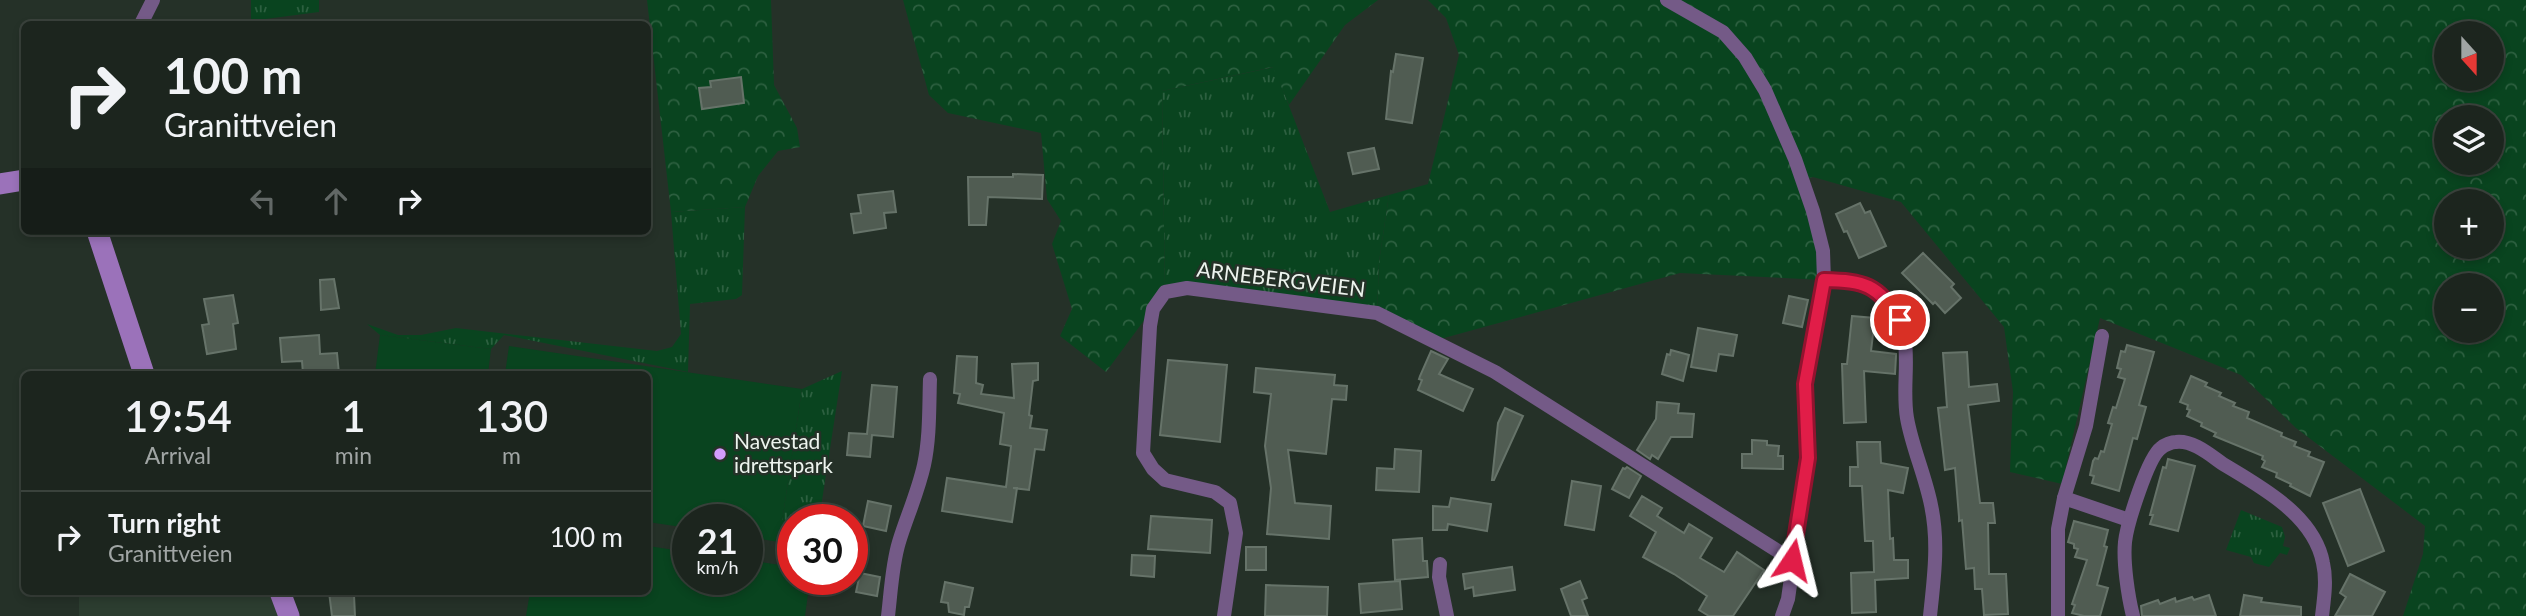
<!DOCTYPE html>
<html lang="en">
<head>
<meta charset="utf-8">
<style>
  :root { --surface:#1c251e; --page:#252d27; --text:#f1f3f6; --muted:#a0a5a4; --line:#3a423c }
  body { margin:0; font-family:Lato,sans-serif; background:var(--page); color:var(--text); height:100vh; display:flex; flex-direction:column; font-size:26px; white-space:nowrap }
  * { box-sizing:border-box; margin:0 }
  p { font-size:23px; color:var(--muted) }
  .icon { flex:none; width:38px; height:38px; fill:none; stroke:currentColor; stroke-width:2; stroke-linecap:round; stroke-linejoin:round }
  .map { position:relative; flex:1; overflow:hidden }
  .sheet { position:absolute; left:21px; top:371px; width:630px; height:224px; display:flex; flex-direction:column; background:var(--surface); border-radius:10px; box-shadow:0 4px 10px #0003,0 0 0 2px var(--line) }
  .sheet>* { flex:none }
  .top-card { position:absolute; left:21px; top:21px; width:630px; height:214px; border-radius:10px; box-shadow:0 4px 10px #0003,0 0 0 2px var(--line); background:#1c251e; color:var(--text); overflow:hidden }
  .needle { width:46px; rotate:159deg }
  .controls { position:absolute; left:2434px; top:21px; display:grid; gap:14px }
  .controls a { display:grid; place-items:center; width:70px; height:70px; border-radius:50%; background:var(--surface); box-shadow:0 4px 10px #0003,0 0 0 2px var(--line); font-size:35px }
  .speed { position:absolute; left:672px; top:504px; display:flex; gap:14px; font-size:35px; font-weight:700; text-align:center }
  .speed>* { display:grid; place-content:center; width:91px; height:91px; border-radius:50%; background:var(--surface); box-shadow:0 4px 10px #0003,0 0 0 2px var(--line); line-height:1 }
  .speed small { font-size:18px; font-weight:400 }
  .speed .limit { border:10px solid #d22; background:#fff; color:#111 }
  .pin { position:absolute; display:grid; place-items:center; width:60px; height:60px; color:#fff; margin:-30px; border:4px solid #fff; border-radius:50%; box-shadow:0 2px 7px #0007 }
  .me { position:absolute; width:77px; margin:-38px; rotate:10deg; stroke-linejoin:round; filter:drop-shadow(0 0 5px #0008) }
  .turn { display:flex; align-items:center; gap:24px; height:147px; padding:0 28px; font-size:32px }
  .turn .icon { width:91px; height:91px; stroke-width:2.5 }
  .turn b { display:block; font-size:49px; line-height:60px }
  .lanes { display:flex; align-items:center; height:66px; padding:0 28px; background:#0003; justify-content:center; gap:35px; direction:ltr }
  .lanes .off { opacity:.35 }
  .eta { display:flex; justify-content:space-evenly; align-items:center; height:119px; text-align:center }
  .eta b { font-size:42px; font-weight:600; line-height:49px }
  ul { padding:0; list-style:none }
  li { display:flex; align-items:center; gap:21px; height:91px; padding:0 28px; border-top:2px solid var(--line) }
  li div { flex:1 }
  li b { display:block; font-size:26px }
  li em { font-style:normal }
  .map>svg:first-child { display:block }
  .built { fill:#2c3d30 }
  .grass { fill:url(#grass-tufts) }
  .forest { fill:url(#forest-crowns); fill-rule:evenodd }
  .pitch { fill:#09441f }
  .building { fill:#505c52; stroke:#667369; stroke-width:2 }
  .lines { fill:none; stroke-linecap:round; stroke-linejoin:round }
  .street { stroke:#745a87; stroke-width:14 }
  .secondary { stroke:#9b72ba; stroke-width:21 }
  .route-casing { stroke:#92132f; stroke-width:18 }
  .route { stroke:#e11d48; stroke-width:12 }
  .poi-dot { fill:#d39cfc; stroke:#253128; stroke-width:2.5 }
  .labels { text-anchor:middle; stroke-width:5; stroke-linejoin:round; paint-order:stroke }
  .street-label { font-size:21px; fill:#edf4ee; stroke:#253128 }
  .poi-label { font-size:21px; fill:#edf4ee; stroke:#253128; text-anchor:start }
</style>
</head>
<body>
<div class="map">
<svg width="2526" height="616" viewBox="0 0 2526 616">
  <defs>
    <pattern id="grass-tufts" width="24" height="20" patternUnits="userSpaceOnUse" patternTransform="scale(1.75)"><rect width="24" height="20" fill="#09441f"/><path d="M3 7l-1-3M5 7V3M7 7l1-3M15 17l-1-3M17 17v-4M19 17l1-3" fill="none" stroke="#2d6040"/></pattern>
    <pattern id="forest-crowns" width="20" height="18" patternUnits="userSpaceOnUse" patternTransform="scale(1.75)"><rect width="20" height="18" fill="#09441f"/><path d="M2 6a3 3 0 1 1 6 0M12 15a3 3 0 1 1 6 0" fill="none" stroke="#2d6040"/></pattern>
  </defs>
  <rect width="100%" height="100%" fill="#253128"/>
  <!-- built -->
  <polygon class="built" points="79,592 280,592 289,616 79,616"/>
  <!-- grass -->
  <g class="grass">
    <polygon points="251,0 319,0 319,12 251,21"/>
    <polygon points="1274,67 1330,212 1389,195 1379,262 1377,313 1165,292 1162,91"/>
    <polygon points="745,207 742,295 736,299 690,304 688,372 504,335 491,349 380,335 367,324 398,335 421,335 456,328 657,351 672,347 681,334 671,212"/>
    <polygon points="842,371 819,520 793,520 793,567 782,565 779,542 802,389"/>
    <polygon points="2241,510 2282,527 2285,537 2283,546 2290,548 2287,555 2280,553 2269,567 2254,563 2251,557 2226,550"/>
  </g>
  <!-- forest -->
  <g class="forest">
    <polygon points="647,0 771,0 774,85 797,128 800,147 778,151 758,176 745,207 671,212"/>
    <polygon points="903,0 1378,0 1345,25 1289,105 1273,67 1162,91 1165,292 1106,372 1060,336 1072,309 1052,244 1061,221 1047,199 1041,133 948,113 929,95"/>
    <path d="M1428,0H2526V616H2403L2423,554L2425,526L2296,428L2241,375L2100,318L2062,484L2010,472L2013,392L2004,327L1901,202L1813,177L1803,180L1824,280L1680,273L1433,341L1377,313L1379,262L1389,195L1428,184L1459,55L1446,18ZM2446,33H2492V79H2446ZM2446,117H2492V163H2446ZM2446,201H2492V247H2446ZM2446,285H2492V331H2446Z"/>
  </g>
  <!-- pitch -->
  <g class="pitch">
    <polygon points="380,335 491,349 488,374 375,374"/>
    <polygon points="509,346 802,389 779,542 747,537 747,520 688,520 688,528 648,522 648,374 505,374"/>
    <polygon points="648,546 688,552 688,579 747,579 747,560 793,567 793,579 810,579 805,616 526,616 530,592 648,592"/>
  </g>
  <!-- building -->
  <g class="building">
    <polygon points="1396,54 1423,58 1412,123 1386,119 1391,71 1393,72"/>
    <polygon points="741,77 744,103 702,109 699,88 711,87 710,81"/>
    <polygon points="1374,148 1379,169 1353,174 1348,153"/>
    <polygon points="1013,174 1043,175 1042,199 988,197 986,225 969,225 968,177 1013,177"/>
    <polygon points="893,191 896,212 884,213 886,228 854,233 851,214 861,213 858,195"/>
    <polygon points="1860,203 1865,213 1870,211 1886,246 1859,258 1847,231 1844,232 1836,214"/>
    <polygon points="1923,253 1954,284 1951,287 1961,298 1945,313 1935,302 1933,304 1902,273"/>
    <polygon points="334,279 339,308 321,310 320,280"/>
    <polygon points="233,295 238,323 233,324 236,349 207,354 202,325 209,324 204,299"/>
    <polygon points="1789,296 1808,300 1802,327 1783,323"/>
    <polygon points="1852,316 1875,318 1871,351 1896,354 1896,356 1895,374 1864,371 1866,422 1844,423 1842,364 1847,364"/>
    <polygon points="1698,328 1737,335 1733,356 1719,354 1716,371 1691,367"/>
    <polygon points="319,335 320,354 337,353 339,374 303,374 302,361 282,362 280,338"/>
    <polygon points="2127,345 2154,352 2139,405 2146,407 2137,439 2133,438 2119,491 2092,483 2094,476 2090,475 2093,461 2095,458 2098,459 2101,451 2104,452 2112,424 2108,423 2113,407 2116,408 2125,379 2118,377 2121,369 2117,368 2121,351 2125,352"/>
    <polygon points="1671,350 1689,355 1683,381 1662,374 1667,354 1670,355"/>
    <polygon points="1431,351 1448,359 1439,374 1473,389 1463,411 1418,390 1422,380 1419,379 1420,376"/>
    <polygon points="1967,352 1969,387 1997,384 1999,401 1968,405 1980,503 1993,503 1995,523 1988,523 1989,574 2006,574 2008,614 1984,615 1982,589 1975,589 1974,568 1966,569 1962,520 1959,521 1959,517 1955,468 1945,470 1938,408 1947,407 1943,353"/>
    <polygon points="957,356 977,357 976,383 983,385 981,394 1014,398 1012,364 1038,363 1038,380 1033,381 1029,415 1032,416 1030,428 1047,430 1044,450 1035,449 1029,490 1013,488 1017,488 1012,522 942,511 947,478 1006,487 1011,446 1000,444 1004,413 958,403 960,394 954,393"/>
    <polygon points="1168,360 1227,365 1220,442 1160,435"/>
    <polygon points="1256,368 1335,375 1334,385 1347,386 1346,400 1332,399 1326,454 1288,450 1295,503 1331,506 1329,539 1267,534 1271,488 1265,446 1271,394 1254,392"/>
    <polygon points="2191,376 2207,383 2205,386 2221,393 2219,396 2235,403 2233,406 2249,412 2247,418 2282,433 2281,436 2296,442 2294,446 2310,452 2308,456 2324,462 2310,496 2290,486 2291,484 2276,477 2277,473 2262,467 2265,461 2262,459 2263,456 2214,436 2216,433 2201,426 2202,423 2187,416 2190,410 2187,409 2188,405 2180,402"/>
    <polygon points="872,385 897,387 893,437 872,435 870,457 847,455 849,433 867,434"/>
    <polygon points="1657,402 1679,404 1678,413 1694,414 1692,437 1671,437 1658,459 1652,455 1650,459 1637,450 1656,419"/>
    <polygon points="1505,408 1523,416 1494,480 1492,480 1498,423"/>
    <polygon points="1752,440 1767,441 1767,445 1779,446 1778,456 1783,456 1783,469 1742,468 1742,454 1752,454"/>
    <polygon points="1857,442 1880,442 1881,463 1908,468 1903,493 1888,490 1890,539 1893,538 1894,560 1908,560 1908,578 1875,580 1876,612 1852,613 1851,573 1874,572 1873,541 1865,541 1862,486 1850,486 1850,467 1858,467"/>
    <polygon points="1395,449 1421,451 1419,492 1376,490 1377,468 1394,469"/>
    <polygon points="2168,459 2195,466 2178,531 2150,524 2153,515 2150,515 2163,467 2166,468"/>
    <polygon points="1627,467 1641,476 1629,498 1612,489 1623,468 1625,469"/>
    <polygon points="1572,481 1601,486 1594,530 1565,525"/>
    <polygon points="2360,489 2384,551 2348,566 2323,503"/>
    <polygon points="1642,496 1662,508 1657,516 1684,533 1689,524 1712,538 1700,558 1724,572 1737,552 1764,570 1733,616 1709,616 1699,610 1707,596 1674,574 1643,557 1656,532 1630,516"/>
    <polygon points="1451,498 1491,504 1487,531 1448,524 1447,530 1433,530 1433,506 1449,507"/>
    <polygon points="868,501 891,506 886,531 863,526"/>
    <polygon points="1151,516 1212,520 1210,553 1148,549"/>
    <polygon points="2074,521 2108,530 2104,546 2107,547 2097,585 2108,588 2100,616 2084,616 2072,613 2075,605 2072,604 2087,560 2075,557 2078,549 2074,548 2074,544 2068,542"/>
    <polygon points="1422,538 1423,561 1427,561 1428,577 1395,580 1393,540"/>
    <rect x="1246" y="547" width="20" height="23"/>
    <polygon points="1132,555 1155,556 1154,577 1131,575"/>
    <polygon points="1512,567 1515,590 1474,596 1473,587 1465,589 1463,574"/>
    <polygon points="860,573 880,577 877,596 856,592"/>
    <polygon points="2350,574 2385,592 2372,616 2335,616 2346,597 2340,593"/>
    <polygon points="1400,581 1402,609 1361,613 1359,584"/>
    <polygon points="1580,581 1587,598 1582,600 1588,616 1571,616 1561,589"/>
    <polygon points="945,582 973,588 969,607 965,607 964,615 949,612 948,603 941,602"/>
    <polygon points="1266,585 1328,587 1327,616 1265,616"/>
    <polygon points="329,592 349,592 350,595 354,595 355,616 332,616"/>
    <polygon points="2209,595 2216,616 2142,616 2141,606 2158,600 2160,604 2175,598 2176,602 2192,597 2194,600"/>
    <polygon points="2244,595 2262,598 2261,602 2301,607 2301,616 2240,616"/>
  </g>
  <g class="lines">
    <!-- street -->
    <g class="street">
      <polyline points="1667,0 1723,32 1745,57 1765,90 1795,159 1813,211 1823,251 1824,280 1805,384 1808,458 1788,599 1782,616"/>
      <polyline points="141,24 153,0"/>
      <path d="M1824,280C1847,281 1871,280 1887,300C1918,336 1900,378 1907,418C1912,447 1925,475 1931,505C1939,542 1934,578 1930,616"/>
      <polyline points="2064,498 2129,520"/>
      <polyline points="1440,564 1439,577 1447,616"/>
      <path d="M888,616C891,591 892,565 899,542C907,516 918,492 924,465C930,437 929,408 930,379"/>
      <polyline points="1224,616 1236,533 1230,503 1215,492 1165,480 1153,469 1143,453 1150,326 1153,309 1165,292 1187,288 1377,313 1495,372 1792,560"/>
      <polyline points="2058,616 2058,529 2064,498 2086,426 2102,336"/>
      <path d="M2133,616C2128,596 2123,562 2125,542C2127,524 2148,457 2161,448C2164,445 2172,442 2176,442C2193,440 2210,455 2223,464C2261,487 2314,515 2323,563C2327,580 2324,599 2322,616"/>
    </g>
    <!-- secondary -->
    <g class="secondary">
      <polyline points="0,184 24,180"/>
      <polyline points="97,231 144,374"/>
      <polyline points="280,592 289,616"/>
    </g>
  </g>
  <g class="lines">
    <defs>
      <path id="route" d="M1792,560L1808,458L1805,384L1824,280C1865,281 1877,284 1900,320"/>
    </defs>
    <!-- route casing -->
    <use href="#route" class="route-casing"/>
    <!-- route -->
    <use href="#route" class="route"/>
  </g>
  <!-- markers -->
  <circle class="poi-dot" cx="720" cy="454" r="7"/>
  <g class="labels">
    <!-- street labels -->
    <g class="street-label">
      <text transform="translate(1281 280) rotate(7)" y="7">ARNEBERGVEIEN</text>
    </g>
    <!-- poi labels -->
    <g class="poi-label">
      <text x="734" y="449">Navestad<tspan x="734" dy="24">idrettspark</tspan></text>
    </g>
  </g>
</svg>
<div class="controls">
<a><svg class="needle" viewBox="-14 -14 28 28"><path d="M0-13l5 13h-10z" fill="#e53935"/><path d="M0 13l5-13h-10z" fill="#a0a5a4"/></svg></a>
<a><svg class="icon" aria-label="layers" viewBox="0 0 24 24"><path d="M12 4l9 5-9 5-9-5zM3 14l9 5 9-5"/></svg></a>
<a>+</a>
<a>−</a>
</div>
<div class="speed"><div>21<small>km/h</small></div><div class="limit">30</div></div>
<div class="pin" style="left:1900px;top:320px;background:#d93025"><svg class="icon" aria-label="arrive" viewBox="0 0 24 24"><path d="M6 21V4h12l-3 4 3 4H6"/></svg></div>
<svg class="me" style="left:1792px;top:560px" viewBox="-20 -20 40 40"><path d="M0-17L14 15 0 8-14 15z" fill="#e11d48" stroke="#fff" stroke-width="4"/></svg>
<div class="top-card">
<div class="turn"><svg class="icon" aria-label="right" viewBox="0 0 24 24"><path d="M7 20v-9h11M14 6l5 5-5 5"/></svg><div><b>100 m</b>Granittveien</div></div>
<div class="lanes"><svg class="icon off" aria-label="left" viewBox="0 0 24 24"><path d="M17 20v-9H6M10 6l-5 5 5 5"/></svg><svg class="icon off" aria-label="ahead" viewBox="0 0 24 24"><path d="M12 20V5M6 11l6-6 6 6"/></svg><svg class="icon" aria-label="right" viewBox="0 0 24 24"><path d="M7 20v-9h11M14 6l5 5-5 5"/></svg></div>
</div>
<section class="sheet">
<div class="eta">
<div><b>19:54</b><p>Arrival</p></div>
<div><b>1</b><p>min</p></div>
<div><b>130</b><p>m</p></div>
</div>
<ul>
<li><svg class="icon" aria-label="right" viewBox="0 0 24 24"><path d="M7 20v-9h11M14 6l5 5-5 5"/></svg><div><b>Turn right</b><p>Granittveien</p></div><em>100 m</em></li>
</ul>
</section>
</div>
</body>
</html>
